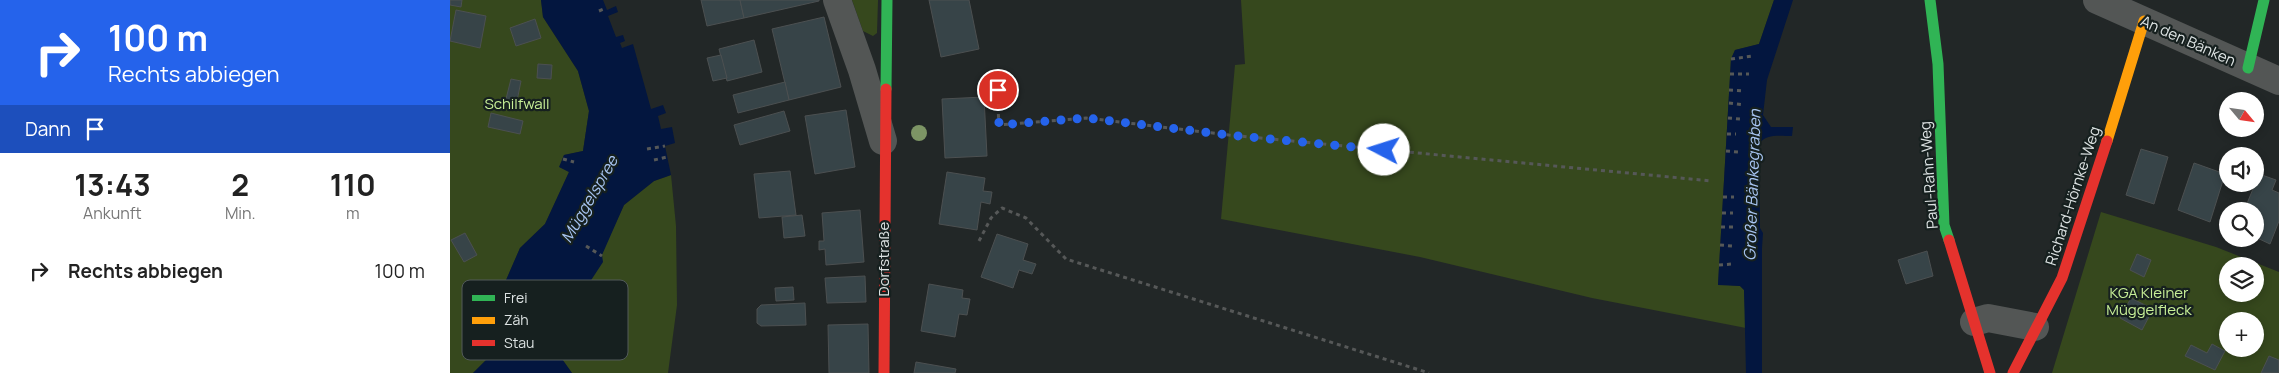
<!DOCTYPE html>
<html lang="de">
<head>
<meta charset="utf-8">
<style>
  :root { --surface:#fff; --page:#f6f6f6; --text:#222; --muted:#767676 }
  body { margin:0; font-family:Manrope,sans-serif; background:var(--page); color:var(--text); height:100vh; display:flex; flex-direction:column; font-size:19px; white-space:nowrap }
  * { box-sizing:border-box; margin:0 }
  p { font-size:16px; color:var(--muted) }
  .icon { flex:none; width:28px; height:28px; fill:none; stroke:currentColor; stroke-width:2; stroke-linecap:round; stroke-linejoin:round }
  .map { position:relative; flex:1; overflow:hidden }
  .sheet { display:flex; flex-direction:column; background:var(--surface); width:450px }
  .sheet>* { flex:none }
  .banner { background:#2563eb; color:#fff; overflow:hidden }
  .needle { width:32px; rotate:119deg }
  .controls { position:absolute; left:1769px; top:92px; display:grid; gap:10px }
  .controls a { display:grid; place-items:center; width:45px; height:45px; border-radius:50%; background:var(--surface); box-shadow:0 2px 8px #0003; font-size:25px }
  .pin { position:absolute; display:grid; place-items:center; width:42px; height:42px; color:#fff; margin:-21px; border:2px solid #fff; border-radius:50%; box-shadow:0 1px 5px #0007 }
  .me { position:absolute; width:55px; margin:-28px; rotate:275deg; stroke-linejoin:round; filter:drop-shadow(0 0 4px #0008) }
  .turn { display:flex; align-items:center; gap:18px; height:105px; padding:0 25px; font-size:22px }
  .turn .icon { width:65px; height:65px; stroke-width:2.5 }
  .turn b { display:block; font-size:35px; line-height:42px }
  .then { display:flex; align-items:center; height:48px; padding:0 25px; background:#0003; gap:10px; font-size:19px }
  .eta { display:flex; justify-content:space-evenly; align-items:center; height:85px; text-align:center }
  .eta b { font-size:30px; font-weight:700; line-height:35px }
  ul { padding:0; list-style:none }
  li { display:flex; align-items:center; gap:15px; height:65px; padding:0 25px }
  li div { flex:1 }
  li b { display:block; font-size:19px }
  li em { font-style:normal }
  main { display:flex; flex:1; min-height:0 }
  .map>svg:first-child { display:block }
  .green { fill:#36481d; fill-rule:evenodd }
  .water { fill:#03163f }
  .building { fill:#374448; stroke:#4c5051 }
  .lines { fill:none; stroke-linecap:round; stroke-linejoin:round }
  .path { stroke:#565858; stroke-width:3; stroke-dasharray:4 4; stroke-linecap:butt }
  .street { stroke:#535655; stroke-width:28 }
  .fast { stroke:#30b455; stroke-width:11 }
  .slow { stroke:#ff9f0a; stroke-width:11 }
  .jam { stroke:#e5322d; stroke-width:11 }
  .tree { fill:#7d9565 }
  .route { stroke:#2563eb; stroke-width:9; stroke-dasharray:0 16.2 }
  .labels { text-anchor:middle; stroke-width:4.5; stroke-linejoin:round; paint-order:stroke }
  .street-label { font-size:15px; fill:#dde3e3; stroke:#16201f }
  .park-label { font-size:15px; fill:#c7ef97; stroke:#16201f }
  .water-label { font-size:16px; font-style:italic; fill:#a7c4f1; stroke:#16201f }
  .key { fill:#16201f; stroke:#525a5a; stroke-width:1 }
  .key-label { font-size:14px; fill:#dde3e3 }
</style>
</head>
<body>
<main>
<section class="sheet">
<div class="banner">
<div class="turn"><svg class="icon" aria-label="right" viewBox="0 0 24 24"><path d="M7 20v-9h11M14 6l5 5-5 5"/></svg><div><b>100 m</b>Rechts abbiegen</div></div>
<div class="then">Dann<svg class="icon" aria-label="arrive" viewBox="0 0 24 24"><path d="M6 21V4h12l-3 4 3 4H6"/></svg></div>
</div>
<div class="eta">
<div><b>13:43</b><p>Ankunft</p></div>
<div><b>2</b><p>Min.</p></div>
<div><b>110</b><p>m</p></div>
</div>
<ul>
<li><svg class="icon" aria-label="right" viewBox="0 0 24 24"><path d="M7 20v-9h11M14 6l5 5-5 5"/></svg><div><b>Rechts abbiegen</b></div><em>100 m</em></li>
</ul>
</section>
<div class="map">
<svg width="1829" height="373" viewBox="0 0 1829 373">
  <rect width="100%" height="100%" fill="#222727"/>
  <!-- green -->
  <g class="green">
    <polygon points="0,0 91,0 93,17 128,71 139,111 133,151 114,155 110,167 119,172 95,224 70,248 50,294 38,358 23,373 0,373"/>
    <polygon points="402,0 428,0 427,33 423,36 413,31"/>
    <polygon points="791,0 1324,0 1309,44 1285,50 1281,59 1268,284 1290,286 1294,290 1296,328 1142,298 970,257 771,219 785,65 795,64"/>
    <polygon points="221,175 226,226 227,305 218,373 122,373 107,352 103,312 109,301 134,291 174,205 204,181"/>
    <path d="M1651,212L1766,247L1829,272V373H1602ZM1778,266H1805V294H1778ZM1778,321H1805V349H1778Z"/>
  </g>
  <!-- water -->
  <g class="water">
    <polygon points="91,0 153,0 157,10 166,6 168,12 158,16 166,37 173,35 175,41 170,43 172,48 183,44 201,109 213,105 216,113 208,116 211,129 222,127 225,143 215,146 221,175 204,181 174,205 152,255 153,262 134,291 109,301 103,312 114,343 107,352 122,373 23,373 38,358 50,294 70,248 95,224 119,172 109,167 114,155 133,151 139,111 128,71 93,17"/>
    <path d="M1324,0H1343L1317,80L1313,115L1321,127H1343L1342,136C1331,136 1316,133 1309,144L1310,228L1313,233L1312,248V373H1296L1294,290L1290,286L1268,285L1281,59L1285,50L1309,44Z"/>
  </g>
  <!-- building -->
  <g class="building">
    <polygon points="0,0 12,0 11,7 0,5"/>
    <polygon points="251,0 290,0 294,18 257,26"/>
    <polygon points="290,0 369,0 369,1 294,18"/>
    <polygon points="479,0 519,0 529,49 491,57"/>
    <polygon points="6,10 36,16 30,48 0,41"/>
    <polygon points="374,17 391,87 339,100 322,29"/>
    <polygon points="85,19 91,38 66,46 60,28"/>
    <polygon points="304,40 312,72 277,81 269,49"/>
    <polygon points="271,55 277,78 263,81 257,58"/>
    <polygon points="88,64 102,65 101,79 87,78"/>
    <polygon points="61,79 71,81 66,106 55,103"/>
    <polygon points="335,82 339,100 288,113 283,95"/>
    <polygon points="534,97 537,156 495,158 492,99"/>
    <polygon points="396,110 405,167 365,174 355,116"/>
    <polygon points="334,111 340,131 290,145 284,125"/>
    <polygon points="41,113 73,121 70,134 38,127"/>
    <polygon points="1691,149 1718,157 1704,204 1676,195"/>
    <polygon points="1744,163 1775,174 1760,222 1728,210"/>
    <polygon points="340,171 346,215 309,218 304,174"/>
    <polygon points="497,172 535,178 533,191 542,192 540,204 531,202 527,230 489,224"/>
    <polygon points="1809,174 1826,180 1822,190 1829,193 1829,221 1820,244 1805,237 1805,211 1794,211"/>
    <polygon points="410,210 414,262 376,265 375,249 369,250 369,241 374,241 372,213"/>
    <polygon points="352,215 355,236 334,238 332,217"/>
    <polygon points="15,233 27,255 14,262 1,240"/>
    <polygon points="547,234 578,244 573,260 586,264 582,274 569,270 563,288 531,277"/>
    <polygon points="1477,251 1483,276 1456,284 1448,260"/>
    <polygon points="1687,254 1701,260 1694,277 1680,270"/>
    <polygon points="415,276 416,302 377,303 375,278"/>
    <polygon points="479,284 513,290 512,298 520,299 517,315 509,314 505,337 471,331"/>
    <polygon points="343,287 344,300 326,301 325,288"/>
    <polygon points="1681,298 1703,309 1692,330 1670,318"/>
    <polygon points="355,303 356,325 311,326 307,323 307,309 311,305"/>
    <polygon points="418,324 419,373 379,373 378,325"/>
    <polygon points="1762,344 1775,351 1765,370 1735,356 1741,345 1757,353"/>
    <polygon points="1819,356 1829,360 1829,373 1811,373"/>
    <polygon points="466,362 506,369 505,373 464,373"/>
  </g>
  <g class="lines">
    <!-- path -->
    <g class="path">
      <polyline points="149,11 156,8"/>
      <polyline points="1281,59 1303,56"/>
      <polyline points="1280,74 1299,74"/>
      <polyline points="547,90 549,125 636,118 779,135 1262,181"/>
      <polyline points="1279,90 1295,91"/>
      <polyline points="1279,103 1294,105"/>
      <polyline points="1278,118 1290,119"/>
      <polyline points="1277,134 1286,134"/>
      <polyline points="197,149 215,146"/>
      <polyline points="1276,151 1288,152"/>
      <polyline points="113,159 124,162"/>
      <polyline points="204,160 217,157"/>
      <polyline points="1273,197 1284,197"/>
      <polyline points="1272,213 1283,213"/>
      <polyline points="1271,227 1283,227"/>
      <polyline points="529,241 541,218 552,208 576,218 616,259 979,373"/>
      <polyline points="1270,245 1282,246"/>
      <polyline points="136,246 152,256"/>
      <polyline points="1269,265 1282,264"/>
      <polyline points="55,285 63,289"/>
    </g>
    <!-- street -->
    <g class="street">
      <polyline points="387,0 412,70 433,141"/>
      <polyline points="1647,0 1829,81"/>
      <polyline points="1524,322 1538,318 1585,327"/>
    </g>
    <!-- fast -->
    <g class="fast">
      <polyline points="1480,0 1488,64 1494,225 1499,240"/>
      <polyline points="1798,68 1814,0"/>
      <polyline points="436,89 437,0"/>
    </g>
    <!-- slow -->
    <polyline class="slow" points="1657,141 1694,21"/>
    <!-- jam -->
    <g class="jam">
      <polyline points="1499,240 1540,373"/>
      <polyline points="434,373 436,89"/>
      <polyline points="1563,373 1612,278 1657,141"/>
    </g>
  </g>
  <!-- trees -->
  <circle class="tree" cx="469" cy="133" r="8"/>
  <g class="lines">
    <!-- route -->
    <polyline class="route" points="548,90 549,125 636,118 779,135 934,150"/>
  </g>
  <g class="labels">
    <!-- street labels -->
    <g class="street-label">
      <text transform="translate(1738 41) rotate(24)" y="5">An den Bänken</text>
      <text transform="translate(1479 175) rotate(-94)" y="5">Paul-Rahn-Weg</text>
      <text transform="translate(1623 196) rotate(-72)" y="5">Richard-Hörnke-Weg</text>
      <text transform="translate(434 259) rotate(-90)" y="5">Dorfstraße</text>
    </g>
    <!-- park labels -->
    <g class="park-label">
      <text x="67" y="109">Schilfwall</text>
      <text x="1699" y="298">KGA Kleiner<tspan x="1699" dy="17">Müggelfleck</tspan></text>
    </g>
    <!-- water labels -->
    <g class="water-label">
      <text transform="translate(1302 185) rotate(-88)" y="6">Großer Bänkegraben</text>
      <text transform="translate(139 199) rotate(-60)" y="6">Müggelspree</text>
    </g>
  </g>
  <!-- legend -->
  <rect x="12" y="280" width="166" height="80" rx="8" class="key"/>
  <rect x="22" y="295" width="23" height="6" fill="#30b455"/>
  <rect x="22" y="317" width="23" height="7" fill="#ff9f0a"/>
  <rect x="22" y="340" width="23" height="6" fill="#e5322d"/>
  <g class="key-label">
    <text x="54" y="303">Frei</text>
    <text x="54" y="325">Zäh</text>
    <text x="54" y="348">Stau</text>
  </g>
</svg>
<div class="controls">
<a><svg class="needle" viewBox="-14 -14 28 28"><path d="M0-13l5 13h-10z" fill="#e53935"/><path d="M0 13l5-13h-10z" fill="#767676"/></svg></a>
<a><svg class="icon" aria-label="sound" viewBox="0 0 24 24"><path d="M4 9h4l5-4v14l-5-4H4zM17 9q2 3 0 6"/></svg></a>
<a><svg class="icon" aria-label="search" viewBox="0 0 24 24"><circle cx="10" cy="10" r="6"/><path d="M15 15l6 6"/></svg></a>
<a><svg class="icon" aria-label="layers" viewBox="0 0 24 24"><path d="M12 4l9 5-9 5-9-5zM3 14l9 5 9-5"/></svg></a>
<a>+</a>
</div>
<div class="pin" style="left:548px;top:90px;background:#d93025"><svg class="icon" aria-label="arrive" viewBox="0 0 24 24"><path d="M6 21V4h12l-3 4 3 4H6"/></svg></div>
<svg class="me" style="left:934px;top:150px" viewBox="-20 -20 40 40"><circle r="19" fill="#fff"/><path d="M0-13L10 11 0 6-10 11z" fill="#2563eb"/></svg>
</div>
</main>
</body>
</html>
